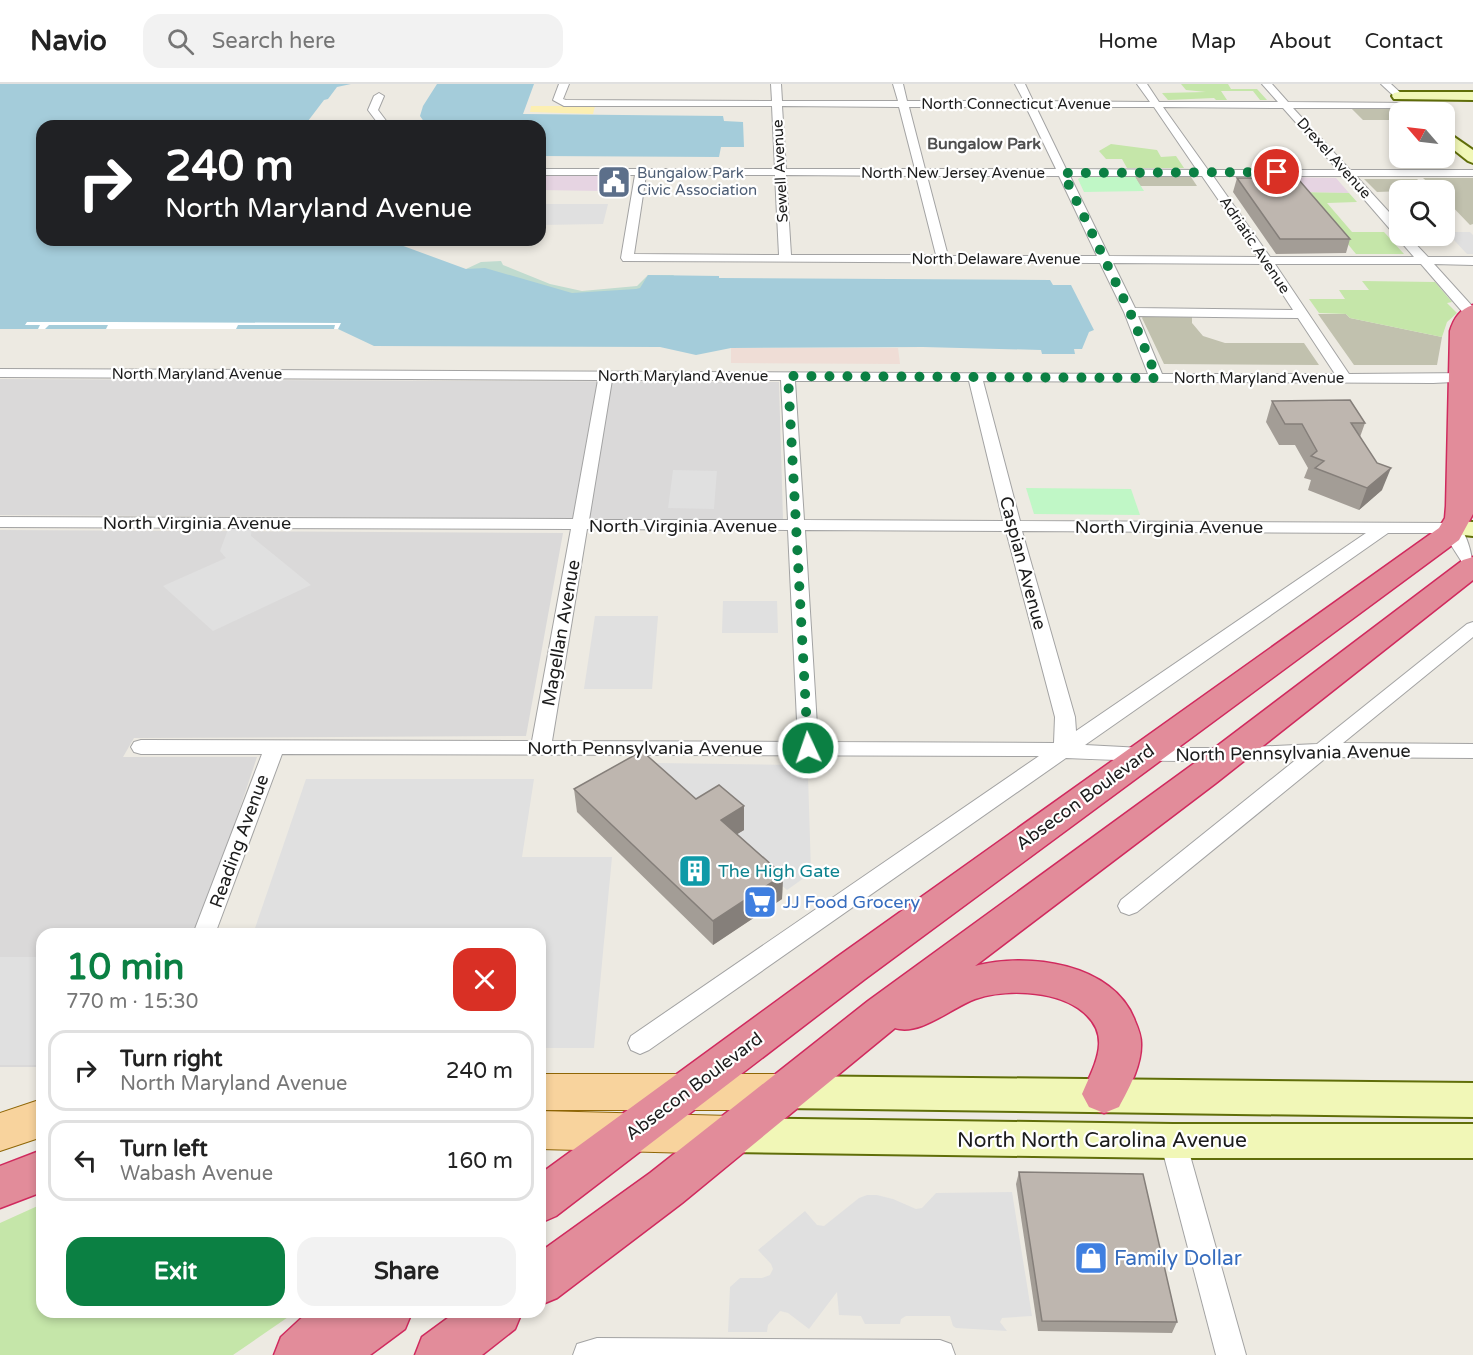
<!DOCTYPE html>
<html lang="en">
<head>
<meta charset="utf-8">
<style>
  :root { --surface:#fff; --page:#f2f2f2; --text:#222; --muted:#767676; --line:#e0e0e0; --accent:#0b8043 }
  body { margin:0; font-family:"Varela Round",sans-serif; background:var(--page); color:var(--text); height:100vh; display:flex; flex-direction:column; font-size:22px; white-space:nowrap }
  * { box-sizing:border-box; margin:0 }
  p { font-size:20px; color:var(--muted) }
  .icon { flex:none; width:33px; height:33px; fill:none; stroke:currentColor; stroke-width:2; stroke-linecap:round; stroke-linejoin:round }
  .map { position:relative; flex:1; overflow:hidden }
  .side { position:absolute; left:36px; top:844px; width:510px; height:390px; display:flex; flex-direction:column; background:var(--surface); border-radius:18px; box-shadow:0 3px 9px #0003 }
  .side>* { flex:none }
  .banner { position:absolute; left:36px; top:36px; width:510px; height:126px; border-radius:18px; box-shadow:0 3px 9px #0003; background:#202124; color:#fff; overflow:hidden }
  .needle { width:39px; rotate:298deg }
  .buttons { position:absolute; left:1389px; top:18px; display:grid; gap:12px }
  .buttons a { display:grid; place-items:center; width:66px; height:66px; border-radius:12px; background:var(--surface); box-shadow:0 3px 9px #0003; font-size:30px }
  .pin { position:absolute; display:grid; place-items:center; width:51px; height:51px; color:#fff; margin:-26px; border:3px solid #fff; border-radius:50%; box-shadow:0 2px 6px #0007 }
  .me { position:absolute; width:66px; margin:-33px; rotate:357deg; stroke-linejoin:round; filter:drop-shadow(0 0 4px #0008) }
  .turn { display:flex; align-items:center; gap:21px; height:126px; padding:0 30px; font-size:27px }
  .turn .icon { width:78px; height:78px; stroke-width:2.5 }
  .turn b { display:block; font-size:42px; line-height:51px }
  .round { display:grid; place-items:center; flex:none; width:63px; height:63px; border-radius:18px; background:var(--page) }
  .overview { display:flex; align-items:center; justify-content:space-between; height:102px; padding:0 30px }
  h1 { font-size:36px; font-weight:800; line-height:45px; color:var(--accent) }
  .action { display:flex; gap:12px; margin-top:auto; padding:12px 30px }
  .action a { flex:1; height:69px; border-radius:18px; background:var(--accent); color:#fff; font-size:24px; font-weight:800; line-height:69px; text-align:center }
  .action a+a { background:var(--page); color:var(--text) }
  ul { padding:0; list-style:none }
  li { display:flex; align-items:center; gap:18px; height:81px; margin:0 12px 9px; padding:0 18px; border:3px solid var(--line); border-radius:18px }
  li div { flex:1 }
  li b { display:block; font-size:22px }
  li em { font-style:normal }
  header { display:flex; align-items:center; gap:36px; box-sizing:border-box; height:84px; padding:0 30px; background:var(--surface); border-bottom:2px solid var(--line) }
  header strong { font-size:28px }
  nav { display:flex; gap:33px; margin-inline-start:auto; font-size:21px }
  .search { width:420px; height:54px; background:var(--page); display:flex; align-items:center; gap:15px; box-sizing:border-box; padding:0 21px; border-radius:18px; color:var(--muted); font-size:22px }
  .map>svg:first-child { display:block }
  .residential { fill:#dad9d9 }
  .industrial { fill:#e6d4e2 }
  .military { fill:#efddd6 }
  .construction { fill:#c1c1ae }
  .grass { fill:#c5e6a9 }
  .wetland { fill:#c0dbcf }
  .sand { fill:#fcefb2 }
  .park { fill:#c0f7c6 }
  .parking { fill:#e0e0e0 }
  .water { fill:#a4ccda }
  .pier { fill:#fff }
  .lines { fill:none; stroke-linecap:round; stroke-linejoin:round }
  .street-casing { stroke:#a3a3a3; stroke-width:2 }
  .secondary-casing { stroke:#606e09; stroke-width:4 }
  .primary-casing { stroke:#8f6606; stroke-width:2 }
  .highway-casing { stroke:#d02a5e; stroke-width:3 }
  .street { fill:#fff; fill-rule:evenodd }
  .secondary { fill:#f1f7b7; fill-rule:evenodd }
  .primary { fill:#f8d39d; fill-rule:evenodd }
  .highway { fill:#e28c9a; fill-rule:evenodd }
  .wall { fill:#a39d96 }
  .shaded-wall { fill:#857f7a }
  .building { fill:#beb6af; stroke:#857f7a; stroke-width:1.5 }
  .route { stroke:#0b8043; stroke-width:10; stroke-dasharray:0 18 }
  .labels { text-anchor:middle; stroke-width:4.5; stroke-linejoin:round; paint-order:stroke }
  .far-street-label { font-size:15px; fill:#1c1c1c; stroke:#fff }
  .far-service-label { font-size:15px; fill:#4e5e75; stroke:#fff; text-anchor:start }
  .far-neighbourhood-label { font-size:16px; font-weight:bold; fill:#4f4f4f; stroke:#fff }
  .street-label { font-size:18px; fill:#1c1c1c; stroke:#fff }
  .culture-label { font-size:18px; fill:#0d838f; stroke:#fff; text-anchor:start }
  .shop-label { font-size:18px; fill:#366cbe; stroke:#fff; text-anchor:start }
  .near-street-label { font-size:21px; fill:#1c1c1c; stroke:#fff }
  .near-shop-label { font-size:21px; fill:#366cbe; stroke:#fff; text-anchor:start }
</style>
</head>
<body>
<header>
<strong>Navio</strong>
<div class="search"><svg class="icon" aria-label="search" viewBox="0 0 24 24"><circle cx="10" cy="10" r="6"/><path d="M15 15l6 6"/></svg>Search here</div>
<nav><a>Home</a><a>Map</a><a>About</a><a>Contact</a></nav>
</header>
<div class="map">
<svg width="1473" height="1271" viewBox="0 0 1473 1271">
  <rect width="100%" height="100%" fill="#edeae2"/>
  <!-- residential -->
  <g class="residential">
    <polygon points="0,295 779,298 783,436 0,431"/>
    <polygon points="0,446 563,449 526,652 134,654 123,673 257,673 198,850 42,850 42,983 0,983"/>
  </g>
  <!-- industrial -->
  <g class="industrial">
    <polygon points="540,91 603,91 600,107 540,106"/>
    <polygon points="1282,93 1336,94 1349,109 1294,108"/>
  </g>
  <!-- military -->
  <polygon class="military" points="731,264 898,264 900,280 731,279"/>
  <!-- construction -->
  <g class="construction">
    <polygon points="1351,24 1398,24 1403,28 1400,28 1399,36 1363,36"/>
    <polygon points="1135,93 1191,93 1197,102 1140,102"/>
    <polygon points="1423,94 1473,94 1473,140 1470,141 1445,115 1444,106 1436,106"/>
    <polygon points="1364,95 1417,95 1429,106 1377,108"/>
    <polygon points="1318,230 1346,230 1350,234 1442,253 1437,281 1354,281"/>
    <polygon points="1143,232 1192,232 1192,239 1203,252 1225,259 1304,259 1319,281 1164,280 1142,234"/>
  </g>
  <!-- grass -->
  <g class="grass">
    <polygon points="1181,0 1228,0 1231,5 1257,5 1267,16 1260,16 1253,7 1221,7 1227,16 1216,16 1214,14 1168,16 1162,9 1206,8 1186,6"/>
    <polygon points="1111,60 1157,66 1161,73 1176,72 1184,84 1127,84 1122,75 1106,75 1099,67"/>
    <polygon points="1294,108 1349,109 1357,118 1327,119 1352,148 1384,148 1404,170 1356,170 1342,153"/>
    <polygon points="1362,197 1435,198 1452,218 1447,219 1457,229 1447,238 1442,253 1350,234 1346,230 1319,229 1309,215 1345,215 1339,206 1369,206"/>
    <polygon points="42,1120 42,1228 294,1229 233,1271 0,1271 0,1139"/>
  </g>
  <!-- wetland -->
  <polygon class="wetland" points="501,177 503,181 550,200 582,207 637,202 648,191 674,191 671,197 594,219 466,185 481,178"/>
  <!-- sand -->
  <polygon class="sand" points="531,22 595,22 593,30 530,28"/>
  <!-- park -->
  <g class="park">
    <polygon points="1081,93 1135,93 1144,107 1084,108 1078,95"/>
    <polygon points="1026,404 1131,405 1140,431 1034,430"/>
  </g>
  <!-- parking -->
  <g class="parking">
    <polygon points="545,120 608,120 603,140 540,141"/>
    <polygon points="1445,148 1470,148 1473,151 1473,170 1467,170 1454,156 1421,156 1417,152 1444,152"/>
    <polygon points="673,386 717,387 714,425 668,424"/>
    <polygon points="230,440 252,440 251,452 311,501 213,547 163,502 226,474 220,467"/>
    <polygon points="723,517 777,517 778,549 722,549"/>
    <polygon points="595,532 658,532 652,605 584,605"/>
    <polygon points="656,679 793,681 808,693 811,789 787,806 705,733 656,682"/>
    <polygon points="306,695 534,695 522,773 612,773 594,964 540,964 540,850 253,850"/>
    <rect x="0" y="873" width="42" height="108"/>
    <polygon points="1012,1108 1032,1232 1002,1234 1000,1238 1007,1247 956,1244 953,1242 950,1232 906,1232 901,1235 900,1240 865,1240 861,1232 839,1231 837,1208 809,1245 788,1229 780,1227 768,1241 767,1248 728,1248 730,1203 740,1194 762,1194 770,1191 773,1185 771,1180 758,1166 805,1127 817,1141 824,1142 859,1114 867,1111 877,1111 893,1115 916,1125 922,1124 936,1109"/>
  </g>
  <!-- water -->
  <g class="water">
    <polygon points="0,0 351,0 337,3 328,15 324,16 308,37 307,42 42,42 42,156 387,156 466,185 485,184 572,209 636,205 640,204 648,191 719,192 719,194 1050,196 1053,201 1071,201 1094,246 1089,248 1082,265 1074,265 1075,270 1042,270 1041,266 923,263 731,264 696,271 660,263 374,262 338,245 0,245"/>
    <polygon points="437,0 534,0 523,30 723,32 724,37 743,38 744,63 721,63 719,73 540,72 540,42 427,42 420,32 423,22"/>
  </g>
  <!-- pier -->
  <polygon class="pier" points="27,238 111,238 341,239 338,245 334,245 335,241 238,241 236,245 106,245 108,241 49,241 45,245 38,245 40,241 25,241"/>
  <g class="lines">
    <defs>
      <g id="street">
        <path d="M559,0H569L563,15L566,16L772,17L771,0H781L782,17H898L893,0H903L907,17H1024L1015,0H1025L1033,17L1150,18L1137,0H1147L1159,18H1278L1262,0H1272L1288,18L1412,19V23L1409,24H1293L1350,86H1473V92H1356L1400,140V152H1408L1428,173H1473V181L1434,180L1473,223V232H1466L1421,180H1275L1349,290L1473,289V297L1433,299L983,297L1020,437L1453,439C1467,443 1473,474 1473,487L1467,486L1451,461L1447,449H1388L1085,661L1142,664H1230L1317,660L1467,540L1473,538V553L1343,659L1473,660V674L1327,673L1137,828L1129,831L1121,828L1118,822L1121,816L1298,674C1221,678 1144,678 1066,674L649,966L640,970L631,966L628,959L631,952L1039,672L282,670L215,850H193L262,670H141L134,668L131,663L134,658L141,656L532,657L571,445L0,443V433L573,435L598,296L0,293V285L1148,290L1124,228L1100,179L623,177L621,174L635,91H540V85H775L772,22H564L553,16ZM782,22L899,23L915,85H786ZM909,23H1026L1056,85H925ZM1036,23H1154L1197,86L1066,85ZM1163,23L1283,24L1338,86H1208ZM646,91H775L779,171L634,170ZM786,91L916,92L936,171H791ZM927,92H1059L1097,172H948ZM1070,92H1202L1258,173L1109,172ZM1213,92H1344L1414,173H1270ZM1113,179L1263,180L1293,226L1135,224ZM1138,232L1298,234L1335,290H1162ZM612,296H781L788,436H589ZM795,297H969L1003,437L804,436ZM587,445L788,446L798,658L552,657ZM805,446L1006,447L1055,633L1054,659L818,658ZM1022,447L1366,449L1076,647L1075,633Z"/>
        <polygon points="1381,0 1391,0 1404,12 1396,14"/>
        <polygon points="379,9 384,12 378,26 390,42 380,42 368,26 374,12"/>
        <polygon points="1173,1045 1182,1049 1186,1057 1246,1271 1216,1271 1160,1057 1164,1049"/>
        <polygon points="597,1254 940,1256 951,1260 955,1271 573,1271 577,1260"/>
      </g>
      <g id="secondary">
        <polygon points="1399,8 1473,8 1473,16 1394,15 1392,12 1394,9"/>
        <polygon points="1444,46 1473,66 1473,79 1468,77 1444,58"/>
        <polygon points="1453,437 1473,438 1473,452 1445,449 1441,444 1445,439"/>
        <polygon points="783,992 1473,999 1473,1033 783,1024 770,1020 764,1008 770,996"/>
        <polygon points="731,1034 1173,1040 1473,1040 1473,1074 1173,1074 731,1068 717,1063 712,1051 717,1039"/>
      </g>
      <g id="primary">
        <polygon points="540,990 783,990 798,995 804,1008 798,1021 783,1026 540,1026"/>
        <polygon points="42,1015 42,1053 0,1067 0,1029"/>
        <polygon points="540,1027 731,1032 746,1037 752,1051 746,1065 731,1070 540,1065"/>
      </g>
      <g id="highway">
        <path d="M1473,221V430L1459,456L865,895L556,1132L540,1139V1090L837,873L1439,444L1445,434L1446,422L1450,247C1454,234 1460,225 1473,221Z"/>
        <path d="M1473,473V496L1216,699L975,882C1027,868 1114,879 1135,937C1138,944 1141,951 1141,959C1142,981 1129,1004 1119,1023L1104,1029L1089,1023L1082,1010C1096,978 1114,949 1078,924C1051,906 1005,905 975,915C951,924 920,952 895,944L682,1119L557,1214L540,1221V1168L650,1089L868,917L1192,681L1463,476Z"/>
        <polygon points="42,1066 42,1108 0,1124 0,1082"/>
        <polygon points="308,1228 412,1228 405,1245 370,1271 274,1271 281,1253"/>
        <polygon points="456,1228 522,1228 515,1245 482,1271 415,1271 422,1253"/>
      </g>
    </defs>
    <!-- street casing -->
    <use href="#street" class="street-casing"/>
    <!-- secondary casing -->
    <use href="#secondary" class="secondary-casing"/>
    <!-- primary casing -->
    <use href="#primary" class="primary-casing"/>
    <!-- highway casing -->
    <use href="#highway" class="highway-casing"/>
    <!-- street -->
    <use href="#street" class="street"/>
    <!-- secondary -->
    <use href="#secondary" class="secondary"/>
    <!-- primary -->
    <use href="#primary" class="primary"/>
    <!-- highway -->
    <use href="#highway" class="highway"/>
  </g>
  <!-- wall -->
  <g class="wall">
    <polygon points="1263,81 1350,155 1346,169 1276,170 1233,108 1237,94 1260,94"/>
    <polygon points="1272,317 1365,339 1360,353 1382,406 1359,426 1308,406 1311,396 1304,394 1308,384 1295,361 1279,361 1266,338"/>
    <polygon points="574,705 696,715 744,722 744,746 737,750 783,791 782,815 713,861 577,728"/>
    <polygon points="1019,1088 1177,1238 1172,1249 1038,1247 1016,1100"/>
  </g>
  <!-- shaded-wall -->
  <g class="shaded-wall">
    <polygon points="1391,384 1382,406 1359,426 1367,404"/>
    <polygon points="744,722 744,746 721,760 721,736"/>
    <polygon points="783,791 782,815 713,861 713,837"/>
  </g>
  <!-- building -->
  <g class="building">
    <polygon points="1263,81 1286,81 1350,155 1280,155 1237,94 1273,94"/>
    <polygon points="1350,316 1365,339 1351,339 1377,379 1391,384 1367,404 1315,384 1324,377 1311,372 1317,367 1302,340 1285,340 1272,317"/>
    <polygon points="642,667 696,715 719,701 744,722 721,736 783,791 713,837 574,705"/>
    <polygon points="1019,1088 1143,1090 1177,1238 1042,1237"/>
  </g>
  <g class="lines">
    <!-- route -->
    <polyline class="route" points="808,664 788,292 1157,294 1130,228 1063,89 1277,88"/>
  </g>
  <!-- icons -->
  <defs>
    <symbol id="civic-square" viewBox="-11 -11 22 22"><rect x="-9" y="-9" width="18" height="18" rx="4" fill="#5c6f8a" stroke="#fff"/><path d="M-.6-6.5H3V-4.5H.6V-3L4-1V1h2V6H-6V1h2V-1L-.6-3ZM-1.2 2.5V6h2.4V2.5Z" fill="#fff"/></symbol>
    <symbol id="building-square" viewBox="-11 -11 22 22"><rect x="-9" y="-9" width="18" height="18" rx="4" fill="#0f9aa8" stroke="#fff"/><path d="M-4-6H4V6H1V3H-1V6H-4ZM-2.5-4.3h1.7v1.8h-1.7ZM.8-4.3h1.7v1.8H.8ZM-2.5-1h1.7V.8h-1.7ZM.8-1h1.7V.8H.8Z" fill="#fff"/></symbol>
    <symbol id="supermarket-square" viewBox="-11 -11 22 22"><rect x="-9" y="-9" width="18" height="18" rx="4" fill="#3f7fe0" stroke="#fff"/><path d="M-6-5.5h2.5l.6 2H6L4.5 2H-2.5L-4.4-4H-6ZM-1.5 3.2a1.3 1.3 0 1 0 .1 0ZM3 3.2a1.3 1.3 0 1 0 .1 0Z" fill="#fff"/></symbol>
    <symbol id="shop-square" viewBox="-11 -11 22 22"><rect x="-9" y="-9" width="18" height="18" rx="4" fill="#3f7fe0" stroke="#fff"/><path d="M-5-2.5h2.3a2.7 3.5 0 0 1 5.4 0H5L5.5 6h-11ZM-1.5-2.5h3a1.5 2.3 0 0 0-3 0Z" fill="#fff"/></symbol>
  </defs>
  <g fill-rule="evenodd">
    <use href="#civic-square" x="595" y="79" width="38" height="38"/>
    <use href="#building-square" x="676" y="768" width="38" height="38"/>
    <use href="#supermarket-square" x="741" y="799" width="38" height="38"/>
    <use href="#shop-square" x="1072" y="1155" width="38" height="38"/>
  </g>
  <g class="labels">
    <!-- far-street labels -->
    <g class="far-street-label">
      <text x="1016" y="25">North Connecticut Avenue</text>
      <text transform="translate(1334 74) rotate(48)" y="5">Drexel Avenue</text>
      <text transform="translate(780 87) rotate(-93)" y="5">Sewell Avenue</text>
      <text x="953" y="94">North New Jersey Avenue</text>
      <text transform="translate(1255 161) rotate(56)" y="5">Adriatic Avenue</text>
      <text x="996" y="180">North Delaware Avenue</text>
      <text x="197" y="295">North Maryland Avenue</text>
      <text x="683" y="297">North Maryland Avenue</text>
      <text x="1259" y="299">North Maryland Avenue</text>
    </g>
    <!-- far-service labels -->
    <g class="far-service-label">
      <text x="637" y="94">Bungalow Park<tspan x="637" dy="17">Civic Association</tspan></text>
    </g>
    <!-- far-neighbourhood labels -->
    <g class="far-neighbourhood-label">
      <text x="984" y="65">Bungalow Park</text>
    </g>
    <!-- street labels -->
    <g class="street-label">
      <text x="197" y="445">North Virginia Avenue</text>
      <text x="683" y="448">North Virginia Avenue</text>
      <text x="1169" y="449">North Virginia Avenue</text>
      <text transform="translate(1023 479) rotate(75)" y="6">Caspian Avenue</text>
      <text transform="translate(561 549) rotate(-80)" y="6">Magellan Avenue</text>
      <text x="645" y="670">North Pennsylvania Avenue</text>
      <text transform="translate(1293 669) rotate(-1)" y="6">North Pennsylvania Avenue</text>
      <text transform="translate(1085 713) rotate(-36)" y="6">Absecon Boulevard</text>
      <text transform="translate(239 757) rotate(-70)" y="6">Reading Avenue</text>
      <text transform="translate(694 1002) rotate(-37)" y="6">Absecon Boulevard</text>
    </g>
    <!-- culture labels -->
    <g class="culture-label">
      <text x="718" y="793">The High Gate</text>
    </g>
    <!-- shop labels -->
    <g class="shop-label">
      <text x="783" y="824">JJ Food Grocery</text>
    </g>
    <!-- near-street labels -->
    <g class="near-street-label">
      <text x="1102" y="1063">North North Carolina Avenue</text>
    </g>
    <!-- near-shop labels -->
    <g class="near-shop-label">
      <text x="1114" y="1181">Family Dollar</text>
    </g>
  </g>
</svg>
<div class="buttons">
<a><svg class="needle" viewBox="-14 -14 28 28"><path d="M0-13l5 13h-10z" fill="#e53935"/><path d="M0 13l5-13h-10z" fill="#767676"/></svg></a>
<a><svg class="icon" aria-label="search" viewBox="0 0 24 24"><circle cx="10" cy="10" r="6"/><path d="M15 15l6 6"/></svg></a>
</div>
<div class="pin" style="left:1277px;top:88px;background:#d93025"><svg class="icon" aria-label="arrive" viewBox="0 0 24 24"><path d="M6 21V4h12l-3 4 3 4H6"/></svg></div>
<svg class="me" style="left:808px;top:664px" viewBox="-20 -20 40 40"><circle r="17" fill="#0b8043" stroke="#fff" stroke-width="3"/><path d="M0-11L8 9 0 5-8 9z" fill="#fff"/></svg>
<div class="banner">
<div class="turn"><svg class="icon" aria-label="right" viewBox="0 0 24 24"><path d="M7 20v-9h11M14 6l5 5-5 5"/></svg><div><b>240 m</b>North Maryland Avenue</div></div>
</div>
<section class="side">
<div class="overview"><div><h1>10 min</h1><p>770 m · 15:30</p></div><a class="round" style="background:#d93025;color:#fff"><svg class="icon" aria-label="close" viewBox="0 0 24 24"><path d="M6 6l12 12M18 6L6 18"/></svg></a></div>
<ul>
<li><svg class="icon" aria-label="right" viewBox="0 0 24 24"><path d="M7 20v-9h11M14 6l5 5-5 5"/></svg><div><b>Turn right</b><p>North Maryland Avenue</p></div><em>240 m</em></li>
<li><svg class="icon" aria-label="left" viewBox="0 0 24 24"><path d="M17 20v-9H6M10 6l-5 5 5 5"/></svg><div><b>Turn left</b><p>Wabash Avenue</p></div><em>160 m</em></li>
</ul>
<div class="action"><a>Exit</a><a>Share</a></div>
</section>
</div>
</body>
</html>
